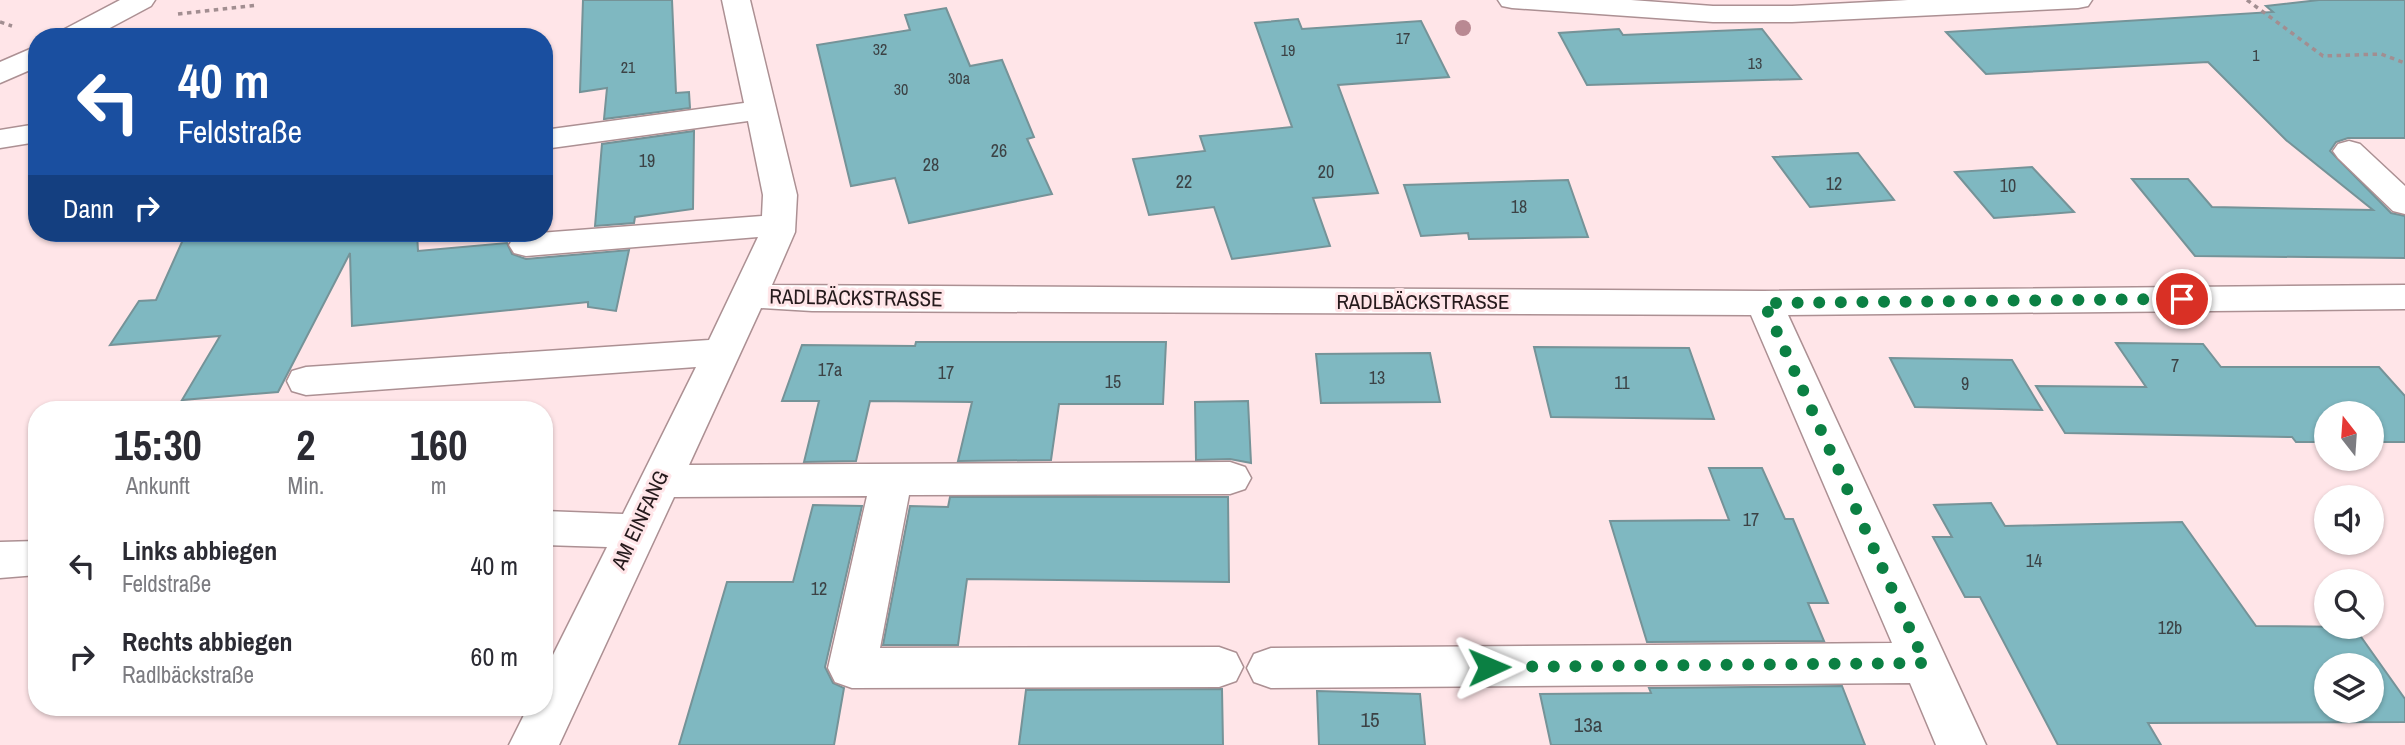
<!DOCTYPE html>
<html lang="de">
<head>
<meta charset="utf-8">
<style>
  :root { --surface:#fff; --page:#f7f7f7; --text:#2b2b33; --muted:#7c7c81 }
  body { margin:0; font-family:"Archivo Narrow",sans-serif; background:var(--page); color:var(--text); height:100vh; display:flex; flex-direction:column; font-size:26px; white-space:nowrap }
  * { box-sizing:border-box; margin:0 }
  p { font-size:23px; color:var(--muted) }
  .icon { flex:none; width:38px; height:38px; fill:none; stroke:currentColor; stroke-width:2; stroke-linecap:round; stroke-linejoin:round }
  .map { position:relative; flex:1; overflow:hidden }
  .panel { position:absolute; left:28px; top:401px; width:525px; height:315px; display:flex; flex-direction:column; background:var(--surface); border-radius:28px; box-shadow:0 2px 5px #0004 }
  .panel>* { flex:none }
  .hud { position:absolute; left:28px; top:28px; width:525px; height:214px; border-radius:28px; box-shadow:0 2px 5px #0004; background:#1a4fa0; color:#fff; overflow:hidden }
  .needle { width:46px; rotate:343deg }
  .fabs { position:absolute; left:2314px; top:401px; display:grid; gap:14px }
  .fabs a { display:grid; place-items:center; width:70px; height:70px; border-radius:50%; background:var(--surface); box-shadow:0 2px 5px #0004; font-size:35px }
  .pin { position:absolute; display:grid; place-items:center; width:60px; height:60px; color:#fff; margin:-30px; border:4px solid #fff; border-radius:50%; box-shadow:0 2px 7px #0007 }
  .me { position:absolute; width:77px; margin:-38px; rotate:89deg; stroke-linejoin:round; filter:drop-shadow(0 0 5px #0008) }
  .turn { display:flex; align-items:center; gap:24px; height:147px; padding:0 35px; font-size:32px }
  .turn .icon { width:91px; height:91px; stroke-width:2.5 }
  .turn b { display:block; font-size:49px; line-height:60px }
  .then { display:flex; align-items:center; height:66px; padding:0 35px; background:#0003; gap:14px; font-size:26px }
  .eta { display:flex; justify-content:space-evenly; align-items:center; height:119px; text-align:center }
  .eta b { font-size:42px; font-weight:800; line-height:49px }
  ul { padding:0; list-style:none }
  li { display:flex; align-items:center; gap:21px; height:91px; padding:0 35px }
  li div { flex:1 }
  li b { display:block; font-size:26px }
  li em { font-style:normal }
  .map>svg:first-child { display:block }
  .building { fill:#7fb8c1; stroke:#759398; stroke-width:2; fill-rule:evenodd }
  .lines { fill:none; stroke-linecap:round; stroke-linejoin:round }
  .minor-casing { stroke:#ac9093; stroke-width:3 }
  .path { stroke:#a28e91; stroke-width:3.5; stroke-dasharray:4.5 4.5; stroke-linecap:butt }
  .minor { fill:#fff; fill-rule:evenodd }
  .tree { fill:#b98992 }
  .route { stroke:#0b8043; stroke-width:12; stroke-dasharray:0 21.6 }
  .labels { text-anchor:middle; stroke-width:6; stroke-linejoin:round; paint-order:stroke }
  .far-number-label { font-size:16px; fill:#3c4245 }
  .number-label { font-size:18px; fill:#3c4245 }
  .street-label { font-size:21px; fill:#251a1c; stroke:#ffe5e8 }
  .near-number-label { font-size:21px; fill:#3c4245 }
</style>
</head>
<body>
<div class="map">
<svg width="2405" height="745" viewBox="0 0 2405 745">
  <rect width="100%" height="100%" fill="#ffe5e8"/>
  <!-- building -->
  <g class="building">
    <polygon points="583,0 672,0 676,93 689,92 690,108 604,119 607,88 580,92"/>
    <polygon points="2319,0 2405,0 2405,138 2348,138 2336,142 2330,151 2391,213 2405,216 2405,258 2195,256 2132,179 2188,179 2212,207 2373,210 2286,140 2208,62 1986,74 1946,32 2273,12 2266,6"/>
    <polygon points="946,8 970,66 1002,60 1034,137 1027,139 1052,194 909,223 895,178 851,186 817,45 910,30 905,15"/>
    <polygon points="1298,19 1302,29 1421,21 1449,77 1338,85 1378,193 1313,198 1330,246 1232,259 1214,207 1149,215 1133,159 1205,151 1200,136 1292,127 1255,23"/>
    <polygon points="1619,29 1623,35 1762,29 1801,79 1587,85 1559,33"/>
    <polygon points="694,131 693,209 635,217 634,223 595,226 602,144"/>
    <polygon points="1858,153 1894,200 1810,207 1773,157"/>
    <polygon points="2032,167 2074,212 1994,218 1955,172"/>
    <polygon points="1568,180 1588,237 1469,239 1468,233 1421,236 1404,185"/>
    <polygon points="186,233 417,233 418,251 507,243 512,254 526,259 629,250 616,311 588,307 588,302 352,326 350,253 278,392 182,400 220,336 110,345 139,301 156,300"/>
    <polygon points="916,342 1166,342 1163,404 1059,404 1051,460 958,461 972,402 870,401 856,461 804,462 819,401 782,401 802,345 915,346"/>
    <polygon points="2116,343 2203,344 2221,367 2379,367 2405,396 2405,442 2371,442 2371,413 2326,413 2326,442 2296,442 2292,437 2065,433 2036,386 2146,387"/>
    <polygon points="1534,347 1689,348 1714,419 1551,417"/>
    <polygon points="1430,353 1440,402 1321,403 1316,354"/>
    <polygon points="1890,358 2012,360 2042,410 1915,407"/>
    <polygon points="1248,401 1251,463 1230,459 1196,460 1195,402"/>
    <polygon points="1709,468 1762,468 1785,519 1793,519 1828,603 1808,603 1824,641 1647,642 1610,521 1729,520"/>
    <polygon points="950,497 1228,497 1229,582 967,579 958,645 883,645 910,506 948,507"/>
    <path d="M1991,503L2005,526L2182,522L2256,626L2354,627L2405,699V722L2148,723L2161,745H2058L1980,597H1965L1933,537H1952L1934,505ZM2326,665H2371V710H2326Z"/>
    <polygon points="813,505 862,506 825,667 833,683 844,688 834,745 679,745 727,582 793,582"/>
    <polygon points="1842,686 1865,745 1551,745 1540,694 1651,693 1649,688"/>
    <polygon points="1222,689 1223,745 1019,745 1026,690"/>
    <polygon points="1317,691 1420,694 1425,745 1319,745"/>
  </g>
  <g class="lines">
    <defs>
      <g id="minor">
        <polygon points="120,0 155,0 151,6 93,37 57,37 61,31"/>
        <polygon points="722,0 750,0 797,195 795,232 772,285 1764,291 2405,285 2405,309 1788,315 1986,745 1936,745 1910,683 1271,688 1254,682 1247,668 1254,654 1271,648 1892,643 1751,315 812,311 761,308 689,465 1230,462 1245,467 1251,478 1245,489 1230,494 909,495 880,648 1219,647 1236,653 1243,667 1236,681 1219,687 852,688 835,682 828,668 867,496 674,497 559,745 509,745 528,707 544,707 544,673 607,547 544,545 544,511 623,514 696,367 306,395 292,391 287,381 292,371 306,367 709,340 758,237 526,256 514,253 509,245 514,237 526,234 762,216 763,195 748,121 544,149 544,130 744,103"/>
        <polygon points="1498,0 1631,0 1713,6 1792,6 1908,0 2092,0 2088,6 2078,8 1792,22 1713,22 1512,8 1502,6"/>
        <polygon points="37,46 37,67 0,83 0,62"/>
        <polygon points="37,124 37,142 0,148 0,130"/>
        <polygon points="2349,141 2360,144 2405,186 2405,214 2393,211 2338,158 2333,151 2338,144"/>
        <polygon points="37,541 37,575 0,578 0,542"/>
      </g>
    </defs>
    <!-- minor casing -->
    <use href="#minor" class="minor-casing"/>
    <!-- path -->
    <g class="path">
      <polyline points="2247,0 2323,56 2381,54 2405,63"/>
      <polyline points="178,14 258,5"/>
      <polyline points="0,22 12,26"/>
    </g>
    <!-- minor -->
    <use href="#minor" class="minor"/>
  </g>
  <!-- trees -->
  <circle class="tree" cx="1463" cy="28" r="8"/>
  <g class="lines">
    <!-- route -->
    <polyline class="route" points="1489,667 1925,663 1764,303 2182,299"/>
  </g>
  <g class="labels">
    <!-- far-number labels -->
    <g class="far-number-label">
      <text x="1403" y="44">17</text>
      <text x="880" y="55">32</text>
      <text x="1288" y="56">19</text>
      <text x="2256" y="61">1</text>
      <text x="1755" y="69">13</text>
      <text x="628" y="73">21</text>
      <text x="959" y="84">30a</text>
      <text x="901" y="95">30</text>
    </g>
    <!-- number labels -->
    <g class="number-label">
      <text x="999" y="157">26</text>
      <text x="647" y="167">19</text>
      <text x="931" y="171">28</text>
      <text x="1326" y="178">20</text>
      <text x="1184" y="188">22</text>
      <text x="1834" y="190">12</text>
      <text x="2008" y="192">10</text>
      <text x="1519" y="213">18</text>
      <text x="2175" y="372">7</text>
      <text x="830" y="376">17a</text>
      <text x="946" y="379">17</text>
      <text x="1377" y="384">13</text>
      <text x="1113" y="388">15</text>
      <text x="1622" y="389">11</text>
      <text x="1965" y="390">9</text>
      <text x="1751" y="526">17</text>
      <text x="2034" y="567">14</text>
      <text x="819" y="595">12</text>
      <text x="2170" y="634">12b</text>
    </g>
    <!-- street labels -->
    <g class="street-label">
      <text transform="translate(856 298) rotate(1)" y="7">RADLBÄCKSTRASSE</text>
      <text x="1423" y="309">RADLBÄCKSTRASSE</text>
      <text transform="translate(640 520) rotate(-65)" y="7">AM EINFANG</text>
    </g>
    <!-- near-number labels -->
    <g class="near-number-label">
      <text x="1370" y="727">15</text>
      <text x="1588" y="732">13a</text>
    </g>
  </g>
</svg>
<div class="fabs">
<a><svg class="needle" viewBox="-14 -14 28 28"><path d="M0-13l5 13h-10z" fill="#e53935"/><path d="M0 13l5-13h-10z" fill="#7c7c81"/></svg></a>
<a><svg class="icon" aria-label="sound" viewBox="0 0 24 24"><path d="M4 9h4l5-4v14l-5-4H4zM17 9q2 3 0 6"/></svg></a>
<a><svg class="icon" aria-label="search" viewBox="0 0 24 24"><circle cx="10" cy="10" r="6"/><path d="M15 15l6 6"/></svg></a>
<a><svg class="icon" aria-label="layers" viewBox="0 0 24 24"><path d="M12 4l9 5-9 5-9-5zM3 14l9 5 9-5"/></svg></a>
</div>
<div class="pin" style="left:2182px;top:299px;background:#d93025"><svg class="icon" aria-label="arrive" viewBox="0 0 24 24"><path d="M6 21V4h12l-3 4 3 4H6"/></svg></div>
<svg class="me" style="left:1489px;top:667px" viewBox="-20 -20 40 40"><path d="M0-17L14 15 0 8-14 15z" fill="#0b8043" stroke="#fff" stroke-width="4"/></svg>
<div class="hud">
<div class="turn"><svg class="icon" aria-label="left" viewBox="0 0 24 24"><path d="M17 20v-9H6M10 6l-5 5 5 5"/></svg><div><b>40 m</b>Feldstraße</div></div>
<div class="then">Dann<svg class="icon" aria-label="right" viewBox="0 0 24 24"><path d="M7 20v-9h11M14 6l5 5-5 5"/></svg></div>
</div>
<section class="panel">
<div class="eta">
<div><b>15:30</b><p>Ankunft</p></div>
<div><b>2</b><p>Min.</p></div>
<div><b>160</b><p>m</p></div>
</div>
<ul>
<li><svg class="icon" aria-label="left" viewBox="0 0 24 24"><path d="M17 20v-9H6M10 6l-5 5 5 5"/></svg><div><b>Links abbiegen</b><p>Feldstraße</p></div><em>40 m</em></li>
<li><svg class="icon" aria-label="right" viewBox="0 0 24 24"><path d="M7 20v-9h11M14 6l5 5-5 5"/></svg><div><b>Rechts abbiegen</b><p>Radlbäckstraße</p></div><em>60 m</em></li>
</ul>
</section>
</div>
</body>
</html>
